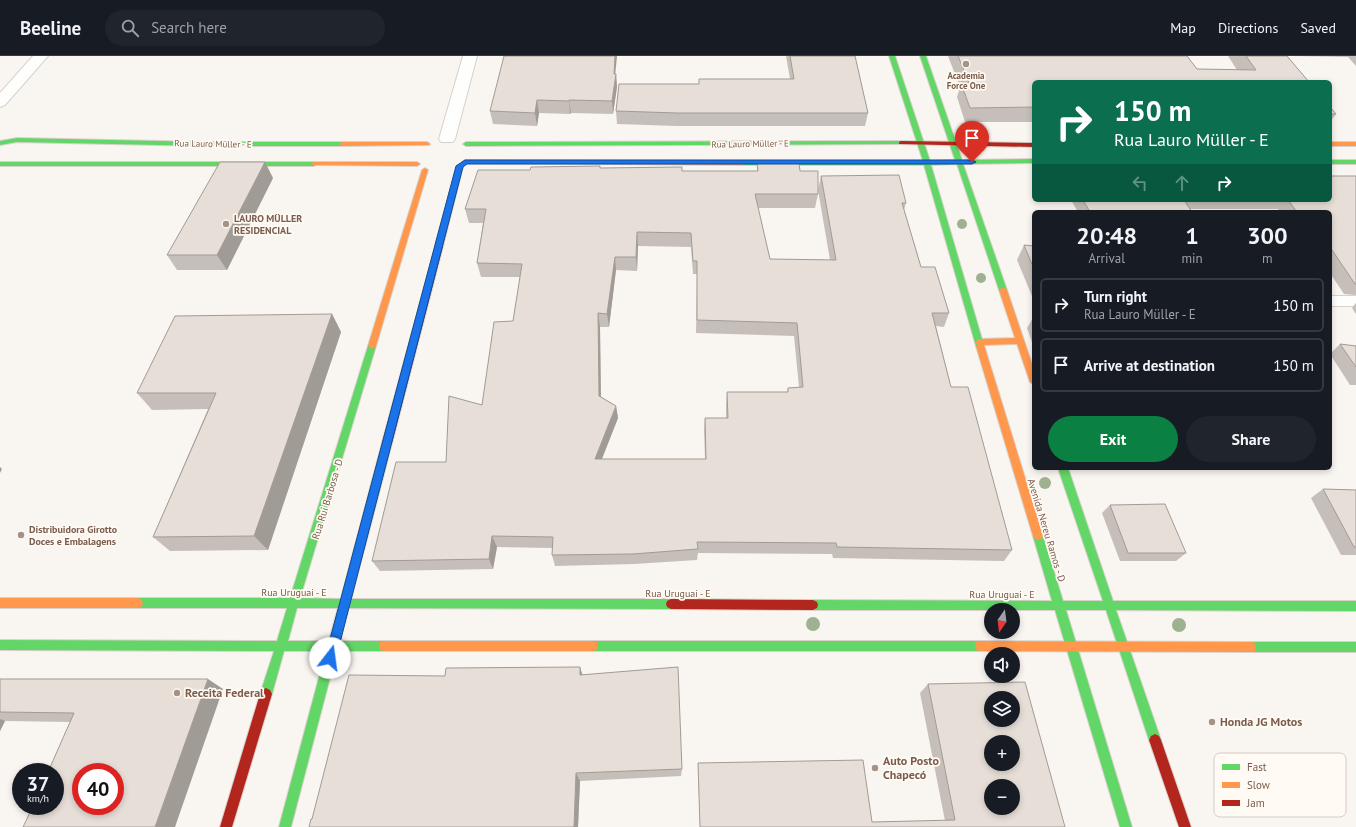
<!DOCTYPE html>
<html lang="en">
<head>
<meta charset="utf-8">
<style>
  :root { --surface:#171b24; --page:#20242c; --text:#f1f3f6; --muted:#9ea1a6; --line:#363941; --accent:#0b8043 }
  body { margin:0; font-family:"PT Sans",sans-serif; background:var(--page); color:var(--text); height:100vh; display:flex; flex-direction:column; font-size:15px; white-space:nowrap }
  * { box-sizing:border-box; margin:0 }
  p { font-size:13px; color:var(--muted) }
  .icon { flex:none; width:22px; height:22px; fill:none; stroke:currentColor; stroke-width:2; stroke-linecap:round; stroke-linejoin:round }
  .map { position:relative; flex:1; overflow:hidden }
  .details { position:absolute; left:1032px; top:154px; width:300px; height:260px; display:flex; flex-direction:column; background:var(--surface); border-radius:6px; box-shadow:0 2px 6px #0003 }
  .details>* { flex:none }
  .guide { position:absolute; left:1032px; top:24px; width:300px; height:122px; border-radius:6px; box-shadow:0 2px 6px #0003; background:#0b6e4f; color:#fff; overflow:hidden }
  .needle { width:26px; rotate:194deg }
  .fabs { position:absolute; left:984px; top:547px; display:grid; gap:8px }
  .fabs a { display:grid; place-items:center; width:36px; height:36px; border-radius:50%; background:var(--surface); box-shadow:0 2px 6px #0003; font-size:20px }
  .speed { position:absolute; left:12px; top:707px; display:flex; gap:8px; font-size:20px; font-weight:700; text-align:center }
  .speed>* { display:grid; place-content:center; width:52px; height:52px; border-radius:50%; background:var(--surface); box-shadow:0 2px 6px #0003; line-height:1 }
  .speed small { font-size:10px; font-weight:400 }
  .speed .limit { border:6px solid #d22; background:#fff; color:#111 }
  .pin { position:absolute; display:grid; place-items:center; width:34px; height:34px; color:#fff; margin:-41px -17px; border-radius:50% 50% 50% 0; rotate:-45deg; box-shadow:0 0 4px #0007 }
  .pin .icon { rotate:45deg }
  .me { position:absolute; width:44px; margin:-22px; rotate:15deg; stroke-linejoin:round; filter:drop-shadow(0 0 3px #0008) }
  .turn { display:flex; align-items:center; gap:14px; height:84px; padding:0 16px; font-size:18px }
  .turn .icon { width:52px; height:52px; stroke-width:2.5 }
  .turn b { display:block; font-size:28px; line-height:34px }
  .lanes { display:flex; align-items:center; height:38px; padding:0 16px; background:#0003; justify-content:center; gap:20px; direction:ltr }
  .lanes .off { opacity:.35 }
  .eta { display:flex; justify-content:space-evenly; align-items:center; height:68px; text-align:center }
  .eta b { font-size:24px; font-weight:700; line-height:28px }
  .cta { display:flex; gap:8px; margin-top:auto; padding:8px 16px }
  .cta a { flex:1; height:46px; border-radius:24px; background:var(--accent); color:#fff; font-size:16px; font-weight:700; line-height:46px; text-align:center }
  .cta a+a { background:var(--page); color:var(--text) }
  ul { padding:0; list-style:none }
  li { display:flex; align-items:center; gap:12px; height:54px; margin:0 8px 6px; padding:0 8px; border:2px solid var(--line); border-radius:6px }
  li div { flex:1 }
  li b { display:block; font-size:15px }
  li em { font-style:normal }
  header { display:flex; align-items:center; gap:24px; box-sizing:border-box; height:56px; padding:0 20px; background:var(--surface); border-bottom:1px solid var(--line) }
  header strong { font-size:19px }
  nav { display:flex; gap:22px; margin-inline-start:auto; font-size:14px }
  .search { width:280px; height:36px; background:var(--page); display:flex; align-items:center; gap:10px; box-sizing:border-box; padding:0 14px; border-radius:22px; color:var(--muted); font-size:15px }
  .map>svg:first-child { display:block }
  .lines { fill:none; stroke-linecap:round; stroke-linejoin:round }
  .lane-casing { stroke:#d7d1cb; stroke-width:2 }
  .street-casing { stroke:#d7d1cb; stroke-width:2 }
  .fast-casing { stroke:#d9d2cb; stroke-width:2 }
  .slow-casing { stroke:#d9d2cb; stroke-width:2 }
  .jam-casing { stroke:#d9d2cb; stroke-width:2 }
  .lane { fill:#fefefd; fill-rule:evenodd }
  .street { fill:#fefefd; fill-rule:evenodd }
  .fast { fill:#63d668; fill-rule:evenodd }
  .slow { fill:#ff974d; fill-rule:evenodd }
  .jam { fill:#b3261e; fill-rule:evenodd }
  .tree { fill:#9eb190 }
  .wall { fill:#c6bfb9; fill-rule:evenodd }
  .shaded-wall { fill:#a19b96 }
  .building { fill:#e6ded7; stroke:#a19b96; fill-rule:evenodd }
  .route { fill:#1a73e8; stroke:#114b97 }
  .poi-dot { fill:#a69286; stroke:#fffaf3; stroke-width:1.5 }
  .labels { text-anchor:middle; stroke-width:3.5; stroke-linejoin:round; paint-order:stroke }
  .far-poi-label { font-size:9px; font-weight:bold; fill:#7a5c4d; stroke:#fffaf3 }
  .far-street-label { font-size:9px; fill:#7a5c4d; stroke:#fffaf3 }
  .poi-label { font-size:10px; font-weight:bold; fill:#7a5c4d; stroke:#fffaf3; text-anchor:start }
  .street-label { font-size:10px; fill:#7a5c4d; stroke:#fffaf3 }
  .near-poi-label { font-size:12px; font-weight:bold; fill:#7a5c4d; stroke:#fffaf3; text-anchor:start }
  .key { fill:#fffaf3; stroke:#d7cbc1; stroke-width:1 }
  .key-label { font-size:11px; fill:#7a5c4d }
</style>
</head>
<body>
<header>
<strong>Beeline</strong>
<div class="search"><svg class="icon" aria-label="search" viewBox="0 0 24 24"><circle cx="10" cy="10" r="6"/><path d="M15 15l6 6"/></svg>Search here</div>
<nav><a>Map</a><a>Directions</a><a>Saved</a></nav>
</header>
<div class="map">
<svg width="1356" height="771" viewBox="0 0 1356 771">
  <rect width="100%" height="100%" fill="#f9f5f0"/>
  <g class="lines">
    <defs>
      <rect id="lane" x="1330" y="240" width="26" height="10"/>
      <g id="street">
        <polygon points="33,0 48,0 5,49 0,51 0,37"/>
        <polygon points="463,0 477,0 455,83 453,86 441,86 439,83"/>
      </g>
      <g id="fast">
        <polygon points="889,0 895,0 930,105 955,104 920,0 926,0 962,104 1034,103 1034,107 963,108 1007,234 1003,237 999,234 957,108 931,109 984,290 983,292 977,292 976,290 924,109 742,109 739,107 742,105 923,105"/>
        <polygon points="17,82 206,86 342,86 345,88 342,90 206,90 17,86 0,89 0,85"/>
        <polygon points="901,85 903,86 903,88 466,90 463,88 466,86"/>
        <rect x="1330" y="104" width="26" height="4"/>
        <polygon points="0,106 314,106 317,108 314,110 0,110"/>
        <path d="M372,287L376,290L300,542L341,543L382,387L384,384H390L392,387L351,543H671L675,545L676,548L675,551L671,553L348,552L340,585H384L388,586L389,590L388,594L384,595H337L291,771H279L326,595H284L272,638L270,642L266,644L262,642L260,638L274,595L0,594V584L277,585L287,552H138L134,550L133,547L134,544L138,542H290L368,290ZM297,552H338L329,585H288Z"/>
        <polygon points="1058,412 1068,412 1113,545 1356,545 1356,555 1116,554 1161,684 1159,688 1155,690 1151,688 1149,684 1106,554 1066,554 1132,771 1120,771 1055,554 813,554 809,552 808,549 809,546 813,544 1052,545 1033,480 1035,477 1038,476 1041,477 1043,480 1063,545 1103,545"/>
        <polygon points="593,585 980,585 984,586 985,590 984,594 980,595 593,595 589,594 588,590 589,586"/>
        <polygon points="1251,586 1356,586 1356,596 1251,596 1247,595 1246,591 1247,587"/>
      </g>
      <g id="slow">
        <polygon points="427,86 430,88 429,89 342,90 339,88 342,86"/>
        <rect x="1330" y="86" width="26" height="4"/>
        <polygon points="465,104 742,105 745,107 742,109 463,107 462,106"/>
        <polygon points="314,106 417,106 420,108 417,110 312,109 311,108"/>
        <polygon points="460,108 463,110 443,190 439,192 435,190 457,110"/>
        <polygon points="425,112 428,114 376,290 372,293 368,290 422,114"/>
        <polygon points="1003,231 1007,234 1034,314 1034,329 1030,326 1017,288 984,289 1043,480 1041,483 1038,484 1035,483 1033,480 976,290 977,288 975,286 979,283 1015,282 999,234"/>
        <polygon points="0,542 138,542 142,544 143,547 142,550 138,552 0,552"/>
        <polygon points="384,585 593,585 597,586 598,590 597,594 593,595 384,595 380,594 379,590 380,586"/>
        <polygon points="980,585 1251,586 1255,587 1256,591 1255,595 1251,596 980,595 976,594 975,590 976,586"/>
      </g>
      <g id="jam">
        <polygon points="901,85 1034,87 1034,91 899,88 899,86"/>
        <polygon points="436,188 439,188 443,190 392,387 390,390 384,390 382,387"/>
        <polygon points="671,543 813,544 817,546 818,549 817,552 813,554 671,553 667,551 666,548 667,545"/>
        <polygon points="266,632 270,634 272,638 232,771 220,771 260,638 262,634"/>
        <polygon points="1155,678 1159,680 1161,684 1191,771 1179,771 1149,684 1151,680"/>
      </g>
    </defs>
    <!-- lane casing -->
    <use href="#lane" class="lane-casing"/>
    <!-- street casing -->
    <use href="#street" class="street-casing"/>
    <!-- fast casing -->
    <use href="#fast" class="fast-casing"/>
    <!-- slow casing -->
    <use href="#slow" class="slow-casing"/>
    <!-- jam casing -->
    <use href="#jam" class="jam-casing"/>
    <!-- lane -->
    <use href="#lane" class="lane"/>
    <!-- street -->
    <use href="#street" class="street"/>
    <!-- fast -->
    <use href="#fast" class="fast"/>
    <!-- slow -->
    <use href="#slow" class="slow"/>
    <!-- jam -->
    <use href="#jam" class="jam"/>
  </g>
  <!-- trees -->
  <g class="tree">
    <circle cx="962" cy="168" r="5"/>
    <circle cx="981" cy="222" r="5"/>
    <circle cx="1045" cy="427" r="6"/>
    <circle cx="813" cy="568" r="7"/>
    <circle cx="1179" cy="569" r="7"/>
  </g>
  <!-- wall -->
  <g class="wall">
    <polygon points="786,0 855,0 868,57 865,70 677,70 617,68 616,55 699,28 790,23"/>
    <polygon points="948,0 1187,0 1197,13 1237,14 1228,0 1287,0 1309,26 1034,26 1034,66 965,66 957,41 960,31"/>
    <polygon points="1292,0 1356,0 1356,10 1348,1"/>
    <polygon points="616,18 617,31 613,58 571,57 570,58 539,57 537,70 493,68 490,55"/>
    <polygon points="1330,51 1336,58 1330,66"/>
    <path d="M757,107L800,115L818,138L815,152H758L770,203L830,204L818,134L821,120L906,147L904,154L921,211L949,257L944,271L936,270L951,331L1012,494L1004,505L833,502L832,498L698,497L697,504L634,508L555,510L552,499V492L497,491L493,513L380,515L372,505L446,406L482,349L513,265L520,221H481L477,207L483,167H469L465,153L530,114L601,112L682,115H757ZM638,190L691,191L693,218H697L696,277L794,280L799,331L788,332L787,336H727L726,349V362H705L704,374L705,403H602L618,362L616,350L601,341L600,271H609L616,214L637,215Z"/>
    <polygon points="1356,120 1356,239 1344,238 1330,217 1330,156 1280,156 1278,153 1190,153 1192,156 1078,156 1071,144 1330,144"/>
    <polygon points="273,122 227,214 177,214 167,199"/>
    <polygon points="1024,189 1034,190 1034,245 1017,204"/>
    <polygon points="1356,247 1356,258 1352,252"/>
    <polygon points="332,258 341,276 268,494 170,495 153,481 208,353 152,354 137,337"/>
    <polygon points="1034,260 1034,292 1027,272"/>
    <polygon points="1340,288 1356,290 1356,329 1350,329 1330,298"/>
    <polygon points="1323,433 1356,434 1356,499 1341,499 1311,442"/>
    <polygon points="1110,449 1186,497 1176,505 1120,505 1102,457"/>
    <polygon points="580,611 582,619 682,713 681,720 580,725 578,771 309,771 312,763 445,620"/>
    <polygon points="0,623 223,633 70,666 5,665 0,675"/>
    <polygon points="928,628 1064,771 700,771 698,714 698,707 872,766 945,765 920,637"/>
  </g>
  <!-- shaded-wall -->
  <g class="shaded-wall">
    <polygon points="615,0 617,0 615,21 616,18 617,31 613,58 612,45"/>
    <polygon points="537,44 539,57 537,70 535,57"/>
    <polygon points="569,44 571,57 570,58 569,45"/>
    <polygon points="265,106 273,122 227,214 217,199"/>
    <polygon points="637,176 638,190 637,215 636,201"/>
    <polygon points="615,201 616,214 609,271 607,258"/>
    <polygon points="598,257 600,271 601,353 599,340"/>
    <polygon points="332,258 341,276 268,494 254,480"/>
    <polygon points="616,350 618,362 597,415 595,403"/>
    <polygon points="0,411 2,413 0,417"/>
    <polygon points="492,480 497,491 493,513 489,503"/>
    <polygon points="580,611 583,621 580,619"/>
    <polygon points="208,623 223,633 175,771 155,771"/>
    <polygon points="0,663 5,665 0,675"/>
    <polygon points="576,717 580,725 578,771 574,771"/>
  </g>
  <!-- building -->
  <g class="building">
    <polygon points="504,0 615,0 614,18 616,18 612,45 569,44 569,45 537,44 535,57 490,55"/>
    <polygon points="790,0 855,0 868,57 677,57 616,55 619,28 699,28 699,23 794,23"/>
    <polygon points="958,0 1187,0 1197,13 1256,14 1246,0 1287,0 1309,26 1034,26 1034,51 970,52 961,27 969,27"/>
    <polygon points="1330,51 1336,58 1330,58"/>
    <polygon points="220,106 265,106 217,199 167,199"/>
    <path d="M757,107H799L800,115H818V138H755L770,203L836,204L821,120L899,119L906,147H902L921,211H935L949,257H932L951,331H968L1012,494L837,491L836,487L697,486L698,493L633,498L552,499L553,481L492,480L489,503L372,505L396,406H446L449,340L482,349L494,266L513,265L522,208L477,207L486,153H465L478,114H530L531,111L600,110V112L682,111V115H758ZM637,176L691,177L693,205H697V264L797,267L803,331L788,332V336H727L728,362H705L706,403H595L616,350L599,340L598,257L607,258L615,201H636Z"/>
    <polygon points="1330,120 1356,120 1356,228 1355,228 1330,191 1330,156 1297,156 1288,144 1330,144"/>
    <polygon points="1083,144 1184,144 1192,156 1090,156"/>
    <polygon points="1024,189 1034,190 1034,213"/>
    <polygon points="332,258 254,480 153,481 216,337 137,337 175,260"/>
    <polygon points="1340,288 1356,290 1356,311"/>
    <polygon points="1323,433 1356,434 1356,491 1354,491"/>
    <polygon points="1165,448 1186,497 1128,497 1110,449"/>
    <polygon points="580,611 580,619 678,611 682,713 576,717 574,771 309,771 311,763 312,763 349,619 445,620 446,612"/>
    <path d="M0,623H208L155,771H23L33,750H55V716H48L74,657L0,656ZM81,716H115V750H81Z"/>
    <path d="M1025,626L1065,771H700L698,707L863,704L872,766L955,764L928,628ZM991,642H1013V664H991ZM991,686H1013V708H991ZM991,730H1013V752H991Z"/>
  </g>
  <!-- route -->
  <polygon class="route" points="465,104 972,104 976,106 972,108 467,108 463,111 336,602 334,606 330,608 326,606 325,602 456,110"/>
  <!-- markers -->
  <g class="poi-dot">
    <circle cx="966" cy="8" r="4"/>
    <circle cx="226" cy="168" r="4"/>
    <circle cx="21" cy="479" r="4"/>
    <circle cx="177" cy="637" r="4"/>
    <circle cx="1212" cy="666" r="4"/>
    <circle cx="875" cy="712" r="4"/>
  </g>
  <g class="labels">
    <!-- far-poi labels -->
    <g class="far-poi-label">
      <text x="966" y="23">Academia<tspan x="966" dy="10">Force One</tspan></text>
    </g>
    <!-- far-street labels -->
    <g class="far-street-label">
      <text transform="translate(213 88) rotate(1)" y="3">Rua Lauro Müller - E</text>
      <text transform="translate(750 88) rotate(-1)" y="3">Rua Lauro Müller - E</text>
    </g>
    <!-- poi labels -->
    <g class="poi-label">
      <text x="234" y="166">LAURO MÜLLER<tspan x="234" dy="12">RESIDENCIAL</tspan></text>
      <text x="29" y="477">Distribuidora Girotto<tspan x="29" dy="12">Doces e Embalagens</tspan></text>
    </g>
    <!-- street labels -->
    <g class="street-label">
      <text transform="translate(327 443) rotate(-73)" y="4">Rua Rui Barbosa - D</text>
      <text transform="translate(1047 474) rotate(73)" y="4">Avenida Nereu Ramos - D</text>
      <text x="294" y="540">Rua Uruguai - E</text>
      <text x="678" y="541">Rua Uruguai - E</text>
      <text x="1002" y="542">Rua Uruguai - E</text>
    </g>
    <!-- near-poi labels -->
    <g class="near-poi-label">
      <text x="185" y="641">Receita Federal</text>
      <text x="1220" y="670">Honda JG Motos</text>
      <text x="883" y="709">Auto Posto<tspan x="883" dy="14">Chapecó</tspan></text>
    </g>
  </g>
  <!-- legend -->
  <rect x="1214" y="697" width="132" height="64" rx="6" class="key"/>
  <rect x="1222" y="708" width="18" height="6" fill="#63d668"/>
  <rect x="1222" y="726" width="18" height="6" fill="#ff974d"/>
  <rect x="1222" y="744" width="18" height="6" fill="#b3261e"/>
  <g class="key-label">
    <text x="1247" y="715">Fast</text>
    <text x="1247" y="733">Slow</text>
    <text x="1247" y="751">Jam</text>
  </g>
</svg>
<div class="fabs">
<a><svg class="needle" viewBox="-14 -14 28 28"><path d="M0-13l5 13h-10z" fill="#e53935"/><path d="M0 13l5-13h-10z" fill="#9ea1a6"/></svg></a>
<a><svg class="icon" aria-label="sound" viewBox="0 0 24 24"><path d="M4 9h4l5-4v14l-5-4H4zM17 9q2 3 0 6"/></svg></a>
<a><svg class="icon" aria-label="layers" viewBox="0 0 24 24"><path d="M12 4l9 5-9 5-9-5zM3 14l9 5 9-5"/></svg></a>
<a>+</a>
<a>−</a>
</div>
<div class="speed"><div>37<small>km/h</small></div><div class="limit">40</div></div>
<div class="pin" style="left:972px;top:106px;background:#d93025"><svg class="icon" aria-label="arrive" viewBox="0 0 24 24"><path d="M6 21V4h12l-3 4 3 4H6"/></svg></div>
<svg class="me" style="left:330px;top:602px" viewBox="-20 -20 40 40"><circle r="19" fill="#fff"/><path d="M0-13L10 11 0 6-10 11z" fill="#1a73e8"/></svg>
<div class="guide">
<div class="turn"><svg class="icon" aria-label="right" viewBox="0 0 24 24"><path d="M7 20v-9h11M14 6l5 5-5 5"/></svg><div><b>150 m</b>Rua Lauro Müller - E</div></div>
<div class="lanes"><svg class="icon off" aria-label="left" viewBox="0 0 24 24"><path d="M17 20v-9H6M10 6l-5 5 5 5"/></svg><svg class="icon off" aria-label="ahead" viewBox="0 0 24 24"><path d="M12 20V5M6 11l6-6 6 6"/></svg><svg class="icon" aria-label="right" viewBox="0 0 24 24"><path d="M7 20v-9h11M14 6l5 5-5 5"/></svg></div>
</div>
<section class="details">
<div class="eta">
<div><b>20:48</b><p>Arrival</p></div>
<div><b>1</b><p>min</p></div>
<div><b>300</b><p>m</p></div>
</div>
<ul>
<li><svg class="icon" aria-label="right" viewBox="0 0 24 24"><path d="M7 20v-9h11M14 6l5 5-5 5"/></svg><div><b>Turn right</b><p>Rua Lauro Müller - E</p></div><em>150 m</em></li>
<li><svg class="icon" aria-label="arrive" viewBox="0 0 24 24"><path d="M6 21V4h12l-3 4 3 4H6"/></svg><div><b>Arrive at destination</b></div><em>150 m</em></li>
</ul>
<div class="cta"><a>Exit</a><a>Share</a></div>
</section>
</div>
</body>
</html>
